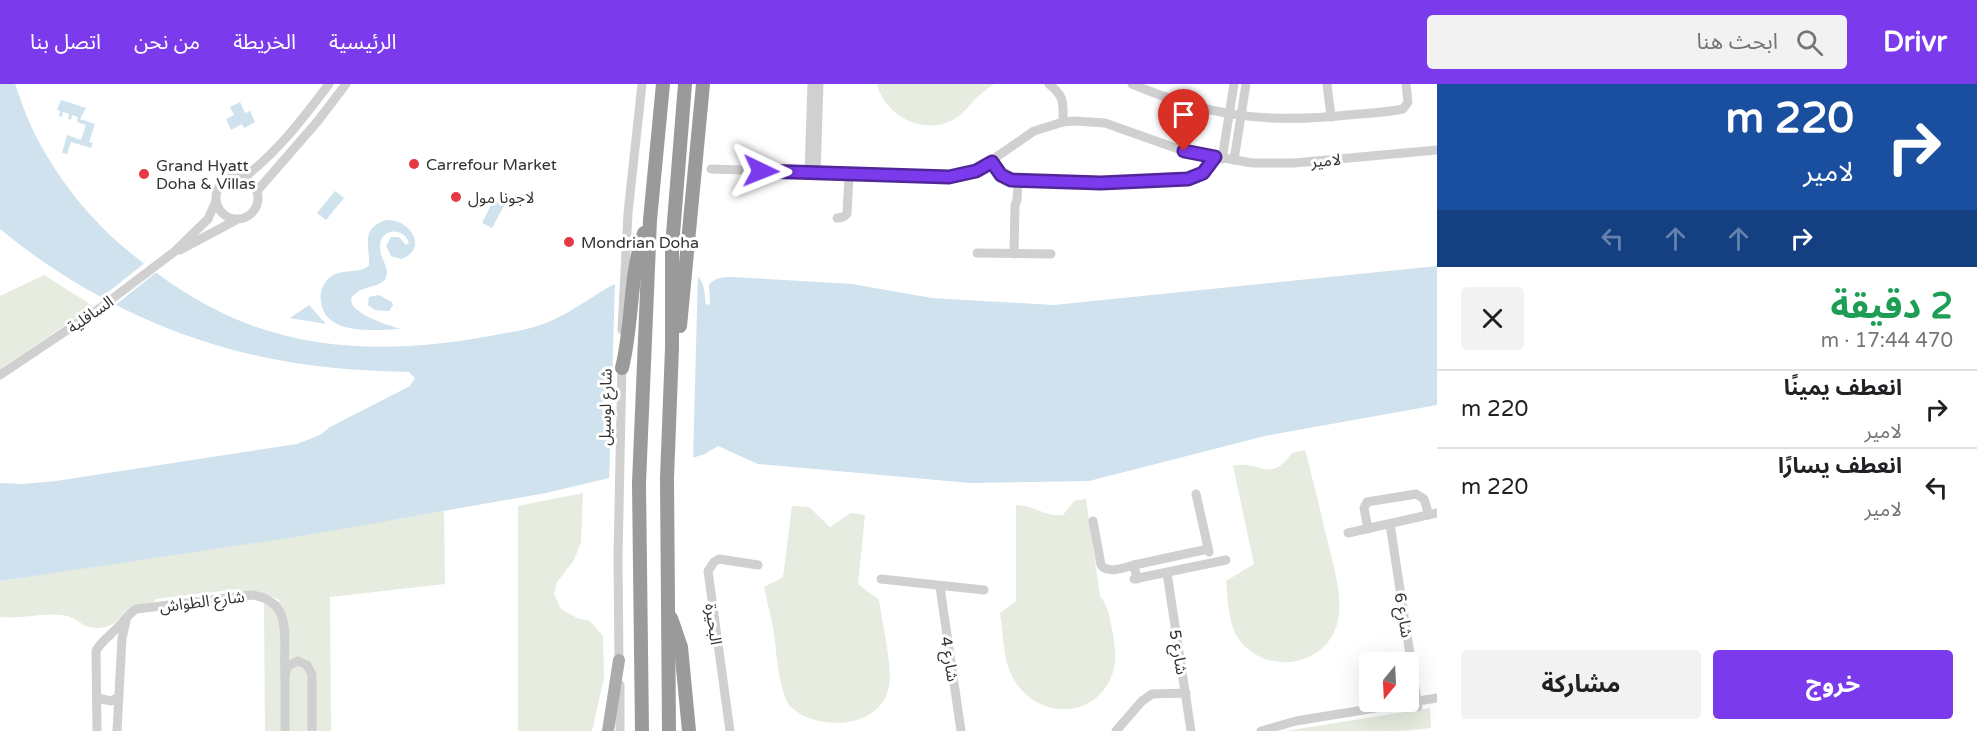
<!DOCTYPE html>
<html lang="ar">
<head>
<meta charset="utf-8">
<style>
  :root { --surface:#fff; --page:#f2f2f2; --text:#202124; --muted:#757577; --line:#e0e0e0; --accent:#7c3aed }
  body { margin:0; font-family:"Varela Round","Noto Sans Arabic",sans-serif; background:var(--page); color:var(--text); direction:rtl; height:100vh; display:flex; flex-direction:column; font-size:22px; white-space:nowrap }
  * { box-sizing:border-box; margin:0 }
  p { font-size:20px; color:var(--muted) }
  .icon { flex:none; width:33px; height:33px; fill:none; stroke:currentColor; stroke-width:2; stroke-linecap:round; stroke-linejoin:round }
  .map { position:relative; flex:1; overflow:hidden; direction:ltr }
  .details { display:flex; flex-direction:column; background:var(--surface); width:540px }
  .details>* { flex:none }
  .top-card { background:#1a4fa0; color:#fff; overflow:hidden }
  .needle { width:39px; rotate:198deg }
  .fabs { position:absolute; left:1359px; top:568px; display:grid; gap:12px }
  .fabs a { display:grid; place-items:center; width:60px; height:60px; border-radius:6px; background:var(--surface); box-shadow:0 6px 24px #0002; font-size:30px }
  .pin { position:absolute; display:grid; place-items:center; width:51px; height:51px; color:#fff; margin:-62px -26px; border-radius:50% 50% 50% 0; rotate:-45deg; box-shadow:0 0 6px #0007 }
  .pin .icon { rotate:45deg }
  .me { position:absolute; width:66px; margin:-33px; rotate:92deg; stroke-linejoin:round; filter:drop-shadow(0 0 4px #0008) }
  .turn { display:flex; align-items:center; gap:21px; height:126px; padding:0 24px; font-size:27px }
  .turn .icon { width:78px; height:78px; stroke-width:2.5 }
  .turn b { display:block; font-size:42px; line-height:51px }
  .lanes { display:flex; align-items:center; height:57px; padding:0 24px; background:#0003; justify-content:center; gap:30px; direction:ltr }
  .lanes .off { opacity:.35 }
  .round { display:grid; place-items:center; flex:none; width:63px; height:63px; border-radius:6px; background:var(--page) }
  .overview { display:flex; align-items:center; justify-content:space-between; height:102px; padding:0 24px }
  h1 { font-size:36px; font-weight:700; line-height:45px; color:#1e9e55 }
  .action { display:flex; gap:12px; margin-top:auto; padding:12px 24px }
  .action a { flex:1; height:69px; border-radius:6px; background:var(--accent); color:#fff; font-size:24px; font-weight:700; line-height:69px; text-align:center }
  .action a+a { background:var(--page); color:var(--text) }
  ul { padding:0; list-style:none }
  li { display:flex; align-items:center; gap:18px; height:78px; padding:0 24px; border-top:2px solid var(--line) }
  li div { flex:1 }
  li b { display:block; font-size:22px }
  li em { font-style:normal }
  header { display:flex; align-items:center; gap:36px; box-sizing:border-box; height:84px; padding:0 30px; background:var(--accent); color:#fff }
  header strong { font-size:28px }
  nav { display:flex; gap:33px; margin-inline-start:auto; font-size:21px }
  .search { width:420px; height:54px; background:var(--page); display:flex; align-items:center; gap:15px; box-sizing:border-box; padding:0 21px; border-radius:6px; color:var(--muted); font-size:22px }
  main { display:flex; flex:1; min-height:0 }
  .map>svg:first-child { display:block }
  .green { fill:#e6ecdf }
  .water { fill:#cfe2ee }
  .pier { fill:#fff }
  .lines { fill:none; stroke-linecap:round; stroke-linejoin:round }
  .minor { stroke:#d0d0d0; stroke-width:9 }
  .major { stroke:#ababab; stroke-width:12 }
  .highway { stroke:#9a9a9a; stroke-width:14 }
  .route-casing { stroke:#51269a; stroke-width:15 }
  .route { stroke:#7c3aed; stroke-width:10 }
  .poi-dot { fill:#e63946; stroke:#fff; stroke-width:2 }
  .labels { text-anchor:middle; stroke-width:6; stroke-linejoin:round; paint-order:stroke }
  .street-label { font-size:16px; fill:#333; stroke:#fff }
  .poi-label { font-size:16px; fill:#333; stroke:#fff; text-anchor:start }
</style>
</head>
<body>
<header>
<strong>Drivr</strong>
<div class="search"><svg class="icon" aria-label="search" viewBox="0 0 24 24"><circle cx="10" cy="10" r="6"/><path d="M15 15l6 6"/></svg>ابحث هنا</div>
<nav><a>الرئيسية</a><a>الخريطة</a><a>من نحن</a><a>اتصل بنا</a></nav>
</header>
<main>
<section class="details">
<div class="top-card">
<div class="turn"><svg class="icon" aria-label="right" viewBox="0 0 24 24"><path d="M7 20v-9h11M14 6l5 5-5 5"/></svg><div><b>220 m</b>لامير</div></div>
<div class="lanes"><svg class="icon off" aria-label="left" viewBox="0 0 24 24"><path d="M17 20v-9H6M10 6l-5 5 5 5"/></svg><svg class="icon off" aria-label="ahead" viewBox="0 0 24 24"><path d="M12 20V5M6 11l6-6 6 6"/></svg><svg class="icon off" aria-label="ahead" viewBox="0 0 24 24"><path d="M12 20V5M6 11l6-6 6 6"/></svg><svg class="icon" aria-label="right" viewBox="0 0 24 24"><path d="M7 20v-9h11M14 6l5 5-5 5"/></svg></div>
</div>
<div class="overview"><div><h1>2 دقيقة</h1><p>470 m · 17:44</p></div><a class="round"><svg class="icon" aria-label="close" viewBox="0 0 24 24"><path d="M6 6l12 12M18 6L6 18"/></svg></a></div>
<ul>
<li><svg class="icon" aria-label="right" viewBox="0 0 24 24"><path d="M7 20v-9h11M14 6l5 5-5 5"/></svg><div><b>انعطف يمينًا</b><p>لامير</p></div><em>220 m</em></li>
<li><svg class="icon" aria-label="left" viewBox="0 0 24 24"><path d="M17 20v-9H6M10 6l-5 5 5 5"/></svg><div><b>انعطف يسارًا</b><p>لامير</p></div><em>220 m</em></li>
</ul>
<div class="action"><a>خروج</a><a>مشاركة</a></div>
</section>
<div class="map">
<svg width="1437" height="647" viewBox="0 0 1437 647">
  <rect width="100%" height="100%" fill="#fff"/>
  <!-- green -->
  <g class="green">
    <path d="M877,0H994C988,5 981,9 976,14C968,23 962,31 951,37C921,51 885,31 877,0Z"/>
    <polygon points="44,191 93,222 0,285 0,212"/>
    <path d="M1305,366C1313,396 1320,425 1327,455C1333,480 1343,510 1338,536C1328,585 1261,593 1236,551C1228,536 1228,515 1226,497L1254,480L1233,382C1262,375 1268,401 1292,369Z"/>
    <polygon points="583,409 581,458 574,476 557,498 554,510 561,525 577,534 590,537 603,552 604,594 592,647 518,647 518,422"/>
    <path d="M1086,415L1100,512C1109,523 1110,535 1113,550C1115,563 1117,578 1112,591C1094,638 1033,635 1012,592C1003,574 1003,549 1000,529L1016,517V421C1033,421 1045,433 1063,431L1074,417Z"/>
    <path d="M792,422L809,423L830,443L851,429L865,431L858,500L879,516C882,540 894,585 888,607C876,647 811,647 788,620C777,597 777,568 773,543C770,530 767,516 764,503L783,493Z"/>
    <path d="M444,427L445,500L330,513L331,647H265L264,520L281,517C267,509 258,507 242,508L239,505L156,515L154,518C146,519 137,520 131,523C121,529 117,541 105,543C82,548 79,532 61,531C41,529 21,535 0,533V497Z"/>
    <polygon points="1430,624 1431,644 1402,647 1285,647"/>
  </g>
  <!-- water -->
  <g class="water">
    <path d="M0,0H15C20,14 25,29 31,42C57,97 97,145 146,181C177,205 211,226 248,240C325,269 410,267 490,252C505,249 520,247 534,243C569,234 597,205 631,193C647,188 673,188 690,186C705,195 704,205 706,221L710,220L709,201C715,193 723,193 733,193L852,200L932,214L1054,221L1437,182V321L1265,352L1089,397L970,399L758,380L718,362L705,370L689,375L546,409L301,452L0,497V399L23,400L56,397L297,360L320,351L330,343L410,302L415,294L409,288C371,287 333,285 295,279C186,262 85,215 0,145Z"/>
    <polygon points="61,16 86,24 80,35 95,40 89,58 93,59 91,64 71,58 67,70 62,69 67,51 81,56 86,41 77,38 78,33 72,31 71,36 68,35 69,30 63,28 62,33 59,32 60,27 57,26"/>
    <polygon points="240,18 245,29 250,27 255,38 244,44 242,40 231,46 226,35 234,31 230,23"/>
    <polygon points="335,107 344,114 326,136 317,129"/>
    <polygon points="495,113 506,118 492,144 482,139"/>
    <path d="M386,136C411,135 429,165 401,175L391,172L386,162L391,153H399L406,161L409,159C404,142 379,144 380,163C380,176 391,183 385,196C377,203 368,202 359,207C330,224 391,242 401,245C375,246 325,252 321,218C319,209 323,199 330,193C341,185 355,189 366,184L369,181C370,161 360,145 386,136Z"/>
    <polygon points="379,211 392,218 393,221 389,227 375,226 368,221 369,213"/>
    <polygon points="309,221 326,240 290,234"/>
  </g>
  <!-- pier -->
  <g class="pier">
    <polygon points="146,178 158,187 113,223 98,216"/>
    <polygon points="680,182 698,187 693,377 609,399 615,198 631,190"/>
  </g>
  <g class="lines">
    <!-- minor -->
    <g class="minor">
      <path d="M1049,0C1065,13 1063,18 1063,38"/>
      <path d="M1132,0C1208,32 1266,40 1348,31C1366,29 1385,29 1403,25L1408,18L1406,0"/>
      <polyline points="1327,0 1331,33"/>
      <polyline points="1222,75 1234,0"/>
      <polyline points="1234,76 1246,0"/>
      <path d="M992,78L997,87L1011,96L1101,99L1188,95C1202,91 1207,86 1215,73"/>
      <polyline points="711,85 949,93 976,87 1034,47 1063,38 1075,37 1105,39 1184,67 1252,79 1294,79 1437,66"/>
      <polyline points="809,89 812,0"/>
      <polyline points="816,89 819,0"/>
      <circle cx="237" cy="114" r="21"/>
      <path d="M243,94C277,69 304,33 329,0"/>
      <polyline points="257,107 317,38 346,0"/>
      <polyline points="837,134 843,133 847,130 849,91"/>
      <polyline points="180,166 236,136"/>
      <polyline points="977,169 1051,170"/>
      <polyline points="1014,170 1015,121 1017,116 1018,97"/>
      <polyline points="622,246 628,129 642,0"/>
      <polyline points="0,291 100,224 174,168 208,135 216,117"/>
      <polyline points="1196,410 1209,468"/>
      <path d="M1093,437L1101,481C1108,490 1124,484 1134,481L1137,495"/>
      <polyline points="1390,440 1418,623"/>
      <polyline points="1368,445 1364,424 1367,418 1416,410 1424,415 1429,431"/>
      <polyline points="1348,449 1437,429"/>
      <polyline points="1134,481 1208,465"/>
      <polyline points="1167,489 1191,647"/>
      <polyline points="881,495 984,506"/>
      <polyline points="1134,495 1226,476"/>
      <polyline points="940,503 961,647"/>
      <polyline points="619,582 618,473 622,280"/>
      <polyline points="620,601 620,647"/>
      <polyline points="97,614 111,617 119,613"/>
      <path d="M97,647L96,567C100,559 106,555 112,549C121,541 126,532 136,525L252,511C296,517 282,559 285,590"/>
      <polyline points="117,647 122,554 126,537"/>
      <polyline points="285,647 285,590 288,582 298,577 307,581 312,591 312,647"/>
      <polyline points="730,647 708,487 714,478 719,475 758,481"/>
      <polyline points="1116,647 1142,617 1152,610 1186,609"/>
      <polyline points="1261,647 1296,637 1437,614"/>
    </g>
    <!-- major -->
    <polyline class="major" points="608,647 619,576"/>
    <!-- highway -->
    <g class="highway">
      <polyline points="680,242 703,0"/>
      <path d="M622,284C633,240 629,192 644,149"/>
      <polyline points="671,534 681,563 689,647"/>
      <polyline points="642,647 639,399 650,136 663,0"/>
      <polyline points="669,647 667,394 672,264 672,163 685,0"/>
    </g>
  </g>
  <g class="lines">
    <defs>
      <polyline id="route" points="761,87 949,93 976,87 992,78 1001,91 1011,96 1101,99 1188,95 1203,89 1215,73 1184,67"/>
    </defs>
    <!-- route casing -->
    <use href="#route" class="route-casing"/>
    <!-- route -->
    <use href="#route" class="route"/>
  </g>
  <!-- markers -->
  <g class="poi-dot">
    <circle cx="414" cy="80" r="6"/>
    <circle cx="144" cy="90" r="6"/>
    <circle cx="456" cy="113" r="6"/>
    <circle cx="569" cy="158" r="6"/>
  </g>
  <g class="labels">
    <!-- street labels -->
    <g class="street-label">
      <text transform="translate(1326 76) rotate(-5)" y="6">لامير</text>
      <text transform="translate(90 230) rotate(-35)" y="6">السافلية</text>
      <text transform="translate(605 323) rotate(-89)" y="6">شارع لوسيل</text>
      <text transform="translate(202 517) rotate(-7)" y="6">شارع الطواش</text>
      <text transform="translate(1404 531) rotate(81)" y="6">شارع 6</text>
      <text transform="translate(714 540) rotate(82)" y="6">البحيرة</text>
      <text transform="translate(1179 568) rotate(81)" y="6">شارع 5</text>
      <text transform="translate(950 575) rotate(81)" y="6">شارع 4</text>
    </g>
    <!-- poi labels -->
    <g class="poi-label">
      <text x="426" y="86">Carrefour Market</text>
      <text x="156" y="87">Grand Hyatt<tspan x="156" dy="18">Doha &amp; Villas</tspan></text>
      <text x="468" y="119">لاجونا مول</text>
      <text x="581" y="164">Mondrian Doha</text>
    </g>
  </g>
</svg>
<div class="fabs">
<a><svg class="needle" viewBox="-14 -14 28 28"><path d="M0-13l5 13h-10z" fill="#e53935"/><path d="M0 13l5-13h-10z" fill="#757577"/></svg></a>
</div>
<div class="pin" style="left:1184px;top:67px;background:#d93025"><svg class="icon" aria-label="arrive" viewBox="0 0 24 24"><path d="M6 21V4h12l-3 4 3 4H6"/></svg></div>
<svg class="me" style="left:761px;top:87px" viewBox="-20 -20 40 40"><path d="M0-17L14 15 0 8-14 15z" fill="#7c3aed" stroke="#fff" stroke-width="4"/></svg>
</div>
</main>
</body>
</html>
